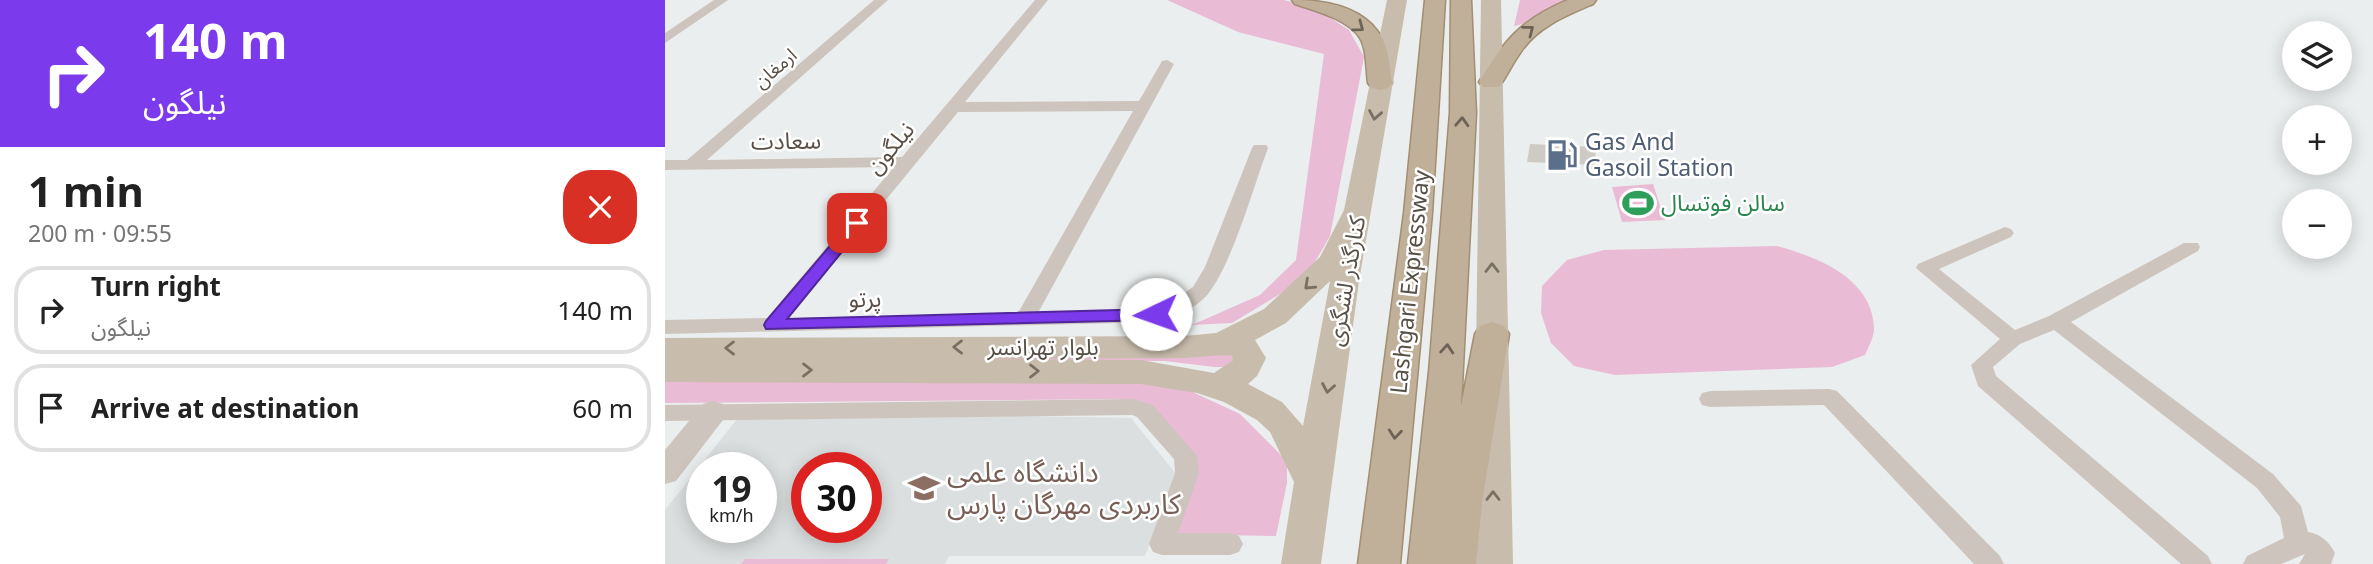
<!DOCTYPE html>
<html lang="en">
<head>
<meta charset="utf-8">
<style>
  :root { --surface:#fff; --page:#f2f2f2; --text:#222; --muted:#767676; --line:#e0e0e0 }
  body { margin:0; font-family:"Noto Sans","Noto Sans Arabic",sans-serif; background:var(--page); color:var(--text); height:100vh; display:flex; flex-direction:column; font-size:26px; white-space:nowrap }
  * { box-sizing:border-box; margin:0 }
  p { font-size:23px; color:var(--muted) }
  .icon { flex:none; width:38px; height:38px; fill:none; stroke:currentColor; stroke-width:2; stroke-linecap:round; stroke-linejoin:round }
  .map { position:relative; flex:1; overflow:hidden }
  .details { display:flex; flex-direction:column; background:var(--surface); width:665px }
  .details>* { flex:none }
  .top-card { background:#7c3aed; color:#fff; overflow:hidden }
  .controls { position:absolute; left:1617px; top:21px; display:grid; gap:14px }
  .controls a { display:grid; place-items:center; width:70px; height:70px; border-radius:50%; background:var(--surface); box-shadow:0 4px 18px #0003; font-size:35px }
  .speed { position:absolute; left:21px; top:452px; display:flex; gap:14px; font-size:35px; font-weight:700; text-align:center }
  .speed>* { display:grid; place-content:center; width:91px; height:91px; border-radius:50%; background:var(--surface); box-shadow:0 4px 18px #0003; line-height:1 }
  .speed small { font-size:18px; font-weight:400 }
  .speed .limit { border:10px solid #d22; background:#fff; color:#111 }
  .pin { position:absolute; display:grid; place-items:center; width:60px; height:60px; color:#fff; margin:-30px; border-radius:14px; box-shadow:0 4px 10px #0006 }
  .me { position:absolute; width:77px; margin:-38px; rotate:267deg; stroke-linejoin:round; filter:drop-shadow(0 0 5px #0008) }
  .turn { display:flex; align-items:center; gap:24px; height:147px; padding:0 28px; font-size:32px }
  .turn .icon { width:91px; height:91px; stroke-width:2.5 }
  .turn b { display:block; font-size:49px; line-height:60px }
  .round { display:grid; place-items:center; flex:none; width:74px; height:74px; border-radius:28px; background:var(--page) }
  .head { display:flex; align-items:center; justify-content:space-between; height:119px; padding:0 28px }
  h1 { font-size:42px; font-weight:700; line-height:52px }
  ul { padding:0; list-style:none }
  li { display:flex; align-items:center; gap:21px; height:88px; margin:0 14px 10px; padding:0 14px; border:4px solid var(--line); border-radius:28px }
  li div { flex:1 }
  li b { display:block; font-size:26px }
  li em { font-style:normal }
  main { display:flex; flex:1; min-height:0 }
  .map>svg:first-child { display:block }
  .education { fill:#dcdfdf; fill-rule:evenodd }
  .green { fill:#e9bbd5 }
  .building { fill:#cecbc5 }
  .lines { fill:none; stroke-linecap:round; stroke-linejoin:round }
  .trunk-casing { stroke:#a28e71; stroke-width:3 }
  .minor { fill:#cdc5bd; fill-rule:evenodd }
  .tertiary { fill:#cdc5bd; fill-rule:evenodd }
  .primary { fill:#c8bcac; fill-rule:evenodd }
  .trunk { fill:#c0af99; fill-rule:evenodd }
  .oneway { stroke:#6c6256 }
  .oneway2 { stroke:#797064 }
  .route { fill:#7c3aed; stroke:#51269a; stroke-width:2 }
  .labels { text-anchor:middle; stroke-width:5; stroke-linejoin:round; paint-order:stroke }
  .far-street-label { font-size:19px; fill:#574f45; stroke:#fff }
  .street-label { font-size:23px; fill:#574f45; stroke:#fff }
  .service-label { font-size:23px; fill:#4e5e75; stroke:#fff; text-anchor:start }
  .leisure-label { font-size:23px; fill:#27864d; stroke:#fff; text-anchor:start }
  .near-education-label { font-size:28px; fill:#785e54; stroke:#fff; text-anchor:start }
</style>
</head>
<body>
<main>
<section class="details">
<div class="top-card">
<div class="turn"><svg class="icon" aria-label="right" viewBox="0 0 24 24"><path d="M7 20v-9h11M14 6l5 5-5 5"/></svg><div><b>140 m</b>نیلگون</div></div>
</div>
<div class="head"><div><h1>1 min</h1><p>200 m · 09:55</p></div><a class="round" style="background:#d93025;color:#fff"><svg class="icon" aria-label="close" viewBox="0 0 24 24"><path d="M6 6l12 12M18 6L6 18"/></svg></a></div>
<ul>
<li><svg class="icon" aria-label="right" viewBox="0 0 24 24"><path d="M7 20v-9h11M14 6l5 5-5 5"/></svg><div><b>Turn right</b><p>نیلگون</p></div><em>140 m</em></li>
<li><svg class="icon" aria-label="arrive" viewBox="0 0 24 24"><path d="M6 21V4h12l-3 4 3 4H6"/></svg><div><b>Arrive at destination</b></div><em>60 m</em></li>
</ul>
</section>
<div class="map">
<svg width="1708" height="564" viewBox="0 0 1708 564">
  <rect width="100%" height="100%" fill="#ebeeee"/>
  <!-- education -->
  <path class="education" d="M354,416L466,418L511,474L480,556H284L280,564H0V510L72,419ZM37,467H96V527H37ZM142,467H201V527H142Z"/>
  <!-- green -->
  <g class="green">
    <polygon points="502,0 619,0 650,8 684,30 699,57 665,236 640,279 567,323 527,325 595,295 631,260 659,54 573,32"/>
    <path d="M855,0H908C893,6 862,25 849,26Z"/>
    <polygon points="988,184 1000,220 957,222 947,187"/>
    <path d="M1112,246C1152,257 1208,278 1209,329C1209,337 1203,348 1200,355L1167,367L950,375L909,366L886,343L876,313L877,286L902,260L939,250Z"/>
    <polygon points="555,354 568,356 568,360 558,367 550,367 499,361 235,361 0,357"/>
    <polygon points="495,377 575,414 622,461 622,483 611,536 505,534 526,452 454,399 0,403 0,380"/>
    <polygon points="80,559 224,559 221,564 76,564"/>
  </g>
  <!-- building -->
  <polygon class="building" points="865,144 931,147 930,165 862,162"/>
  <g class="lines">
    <defs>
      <g id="trunk">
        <path d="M627,0C659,0 701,6 718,40C724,53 725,69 727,83L723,88L715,90L707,88L703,83C701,69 702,50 695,38C683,19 650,11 630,4Z"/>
        <polygon points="760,0 780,0 767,213 735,564 693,564 739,213"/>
        <polygon points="786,0 806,0 811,113 796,406 810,334 815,326 827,322 839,326 844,334 817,503 811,564 743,564 764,372 785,113"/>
        <path d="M903,0H931L928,4C900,16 872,27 855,53C847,64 842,76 834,87H818L814,82C839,40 857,19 903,0Z"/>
      </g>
    </defs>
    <!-- trunk casing -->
    <use href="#trunk" class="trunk-casing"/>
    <!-- minor -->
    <g class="minor">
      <polygon points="49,0 63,0 0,43 0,33"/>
      <path d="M209,0H223L42,160L237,157L370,0H383L300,102L474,101L497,61L502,60L509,64L373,313L489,308L509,300L528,287L540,267L587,148L589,145H601L603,148C588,188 568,262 543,294C531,309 509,317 491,322L0,334V320L102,318L229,167L0,170V160H22ZM468,111L353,313L124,318L293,112Z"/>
      <path d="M1340,227L1346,229L1349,233L1346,237L1274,269L1350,330L1384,316L1519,243H1533L1535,247L1533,251L1406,322L1608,474L1636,506L1643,532C1656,534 1664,542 1670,553L1666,564H1634L1640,554L1616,564H1578L1582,556L1619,538L1615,517L1592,488L1389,330L1355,344L1328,367L1331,376L1543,556L1547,564H1516L1313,386L1306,365L1335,339L1251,268L1253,264Z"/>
      <polygon points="1164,389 1172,391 1335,556 1339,564 1309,564 1159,405 1045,407 1037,405 1034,399 1037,393 1045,391"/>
      <polygon points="468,399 488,405 532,456 534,473 513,533 565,533 574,536 578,544 574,552 565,555 497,555 488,552 484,544 510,473 509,459 472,417 467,415 0,421 0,405"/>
    </g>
    <!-- tertiary -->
    <polygon class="tertiary" points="48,401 58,404 62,412 58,420 11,481 0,484 0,450 38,404"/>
    <!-- primary -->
    <g class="primary">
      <path d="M722,0H742L694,281L656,564H616L629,482L605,432L592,420L559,402L532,393L476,384L0,382V338L519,336L551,333L599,309L655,257L679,210ZM665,281L638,426L617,402L583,384L592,376L601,358L590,340L621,323ZM557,355L567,356L568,360L549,373L476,360L293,359L519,358Z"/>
      <polygon points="816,0 836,0 848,564 808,564"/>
    </g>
    <!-- trunk -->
    <use href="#trunk" class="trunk"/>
  </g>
  <!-- one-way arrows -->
  <defs><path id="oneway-chevron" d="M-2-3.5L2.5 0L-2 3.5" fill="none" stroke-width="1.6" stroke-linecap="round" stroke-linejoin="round" transform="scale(1.75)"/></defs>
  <g class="oneway">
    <use href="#oneway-chevron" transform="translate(694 27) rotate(37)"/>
    <use href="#oneway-chevron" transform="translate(864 30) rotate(-38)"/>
    <use href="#oneway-chevron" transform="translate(797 122) rotate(-87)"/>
    <use href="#oneway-chevron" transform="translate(782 349) rotate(-86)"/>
    <use href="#oneway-chevron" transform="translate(730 434) rotate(96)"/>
  </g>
  <g class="oneway2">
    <use href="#oneway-chevron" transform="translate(710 115) rotate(100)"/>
    <use href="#oneway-chevron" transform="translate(827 268) rotate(-90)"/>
    <use href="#oneway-chevron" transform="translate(644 285) rotate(137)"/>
    <use href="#oneway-chevron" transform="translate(293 347) rotate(-180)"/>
    <use href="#oneway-chevron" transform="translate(65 348) rotate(180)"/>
    <use href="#oneway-chevron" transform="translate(142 370)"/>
    <use href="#oneway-chevron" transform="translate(369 371)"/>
    <use href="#oneway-chevron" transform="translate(663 388) rotate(100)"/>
    <use href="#oneway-chevron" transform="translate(828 496) rotate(-90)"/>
  </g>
  <!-- route -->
  <polygon class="route" points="192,219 200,223 198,226 122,319 491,309 500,314 491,320 101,329 99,325 101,321 187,220"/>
  <!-- icons -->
  <defs>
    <symbol id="fuel-bare" viewBox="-9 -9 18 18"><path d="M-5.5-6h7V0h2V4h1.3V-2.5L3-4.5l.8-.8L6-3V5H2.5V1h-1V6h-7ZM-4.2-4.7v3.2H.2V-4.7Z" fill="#5c6f8a" stroke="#fff" stroke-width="2.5" paint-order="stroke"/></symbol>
    <symbol id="stadium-bare" viewBox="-9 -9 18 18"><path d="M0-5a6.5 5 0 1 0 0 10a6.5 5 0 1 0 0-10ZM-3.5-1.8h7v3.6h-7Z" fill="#2e9e5b" stroke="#fff" stroke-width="2.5" paint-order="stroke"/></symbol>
    <symbol id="university-bare" viewBox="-9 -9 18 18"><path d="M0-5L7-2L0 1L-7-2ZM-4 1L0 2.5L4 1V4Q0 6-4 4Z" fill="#8d6e63" stroke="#fff" stroke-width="2.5" paint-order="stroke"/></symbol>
  </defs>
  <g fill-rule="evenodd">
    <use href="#fuel-bare" x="875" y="133" width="44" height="44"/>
    <use href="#stadium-bare" x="951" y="181" width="44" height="44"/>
    <use href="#university-bare" x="237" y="466" width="44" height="44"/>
  </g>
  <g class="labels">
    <!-- far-street labels -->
    <g class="far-street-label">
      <text transform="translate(110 68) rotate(-41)" y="7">ارمغان</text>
    </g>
    <!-- street labels -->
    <g class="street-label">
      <text transform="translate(121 141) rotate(-1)" y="8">سعادت</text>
      <text transform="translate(225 148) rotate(-50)" y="8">نیلگون</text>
      <text transform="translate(681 281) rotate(-80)" y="8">کنارگذر لشگری</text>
      <text transform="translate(745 282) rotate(-84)" y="8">Lashgari Expressway</text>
      <text transform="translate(200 299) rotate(-1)" y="8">پرتو</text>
      <text x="378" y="355">بلوار تهرانسر</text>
    </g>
    <!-- service labels -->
    <g class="service-label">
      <text x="920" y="150">Gas And<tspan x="920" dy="26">Gasoil Station</tspan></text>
    </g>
    <!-- leisure labels -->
    <g class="leisure-label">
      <text x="996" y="211">سالن فوتسال</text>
    </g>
    <!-- near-education labels -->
    <g class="near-education-label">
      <text x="282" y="482">دانشگاه علمی<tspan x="282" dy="32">کاربردی مهرگان پارس</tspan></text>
    </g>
  </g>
</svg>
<div class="controls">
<a><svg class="icon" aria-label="layers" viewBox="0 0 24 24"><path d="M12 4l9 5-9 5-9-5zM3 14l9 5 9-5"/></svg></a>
<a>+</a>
<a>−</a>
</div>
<div class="speed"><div>19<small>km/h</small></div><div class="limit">30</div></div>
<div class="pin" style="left:192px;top:223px;background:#d93025"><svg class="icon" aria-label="arrive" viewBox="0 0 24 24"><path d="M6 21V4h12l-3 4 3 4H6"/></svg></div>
<svg class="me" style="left:491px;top:314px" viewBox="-20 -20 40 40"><circle r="19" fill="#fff"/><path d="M0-13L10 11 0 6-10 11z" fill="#7c3aed"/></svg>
</div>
</main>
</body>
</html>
